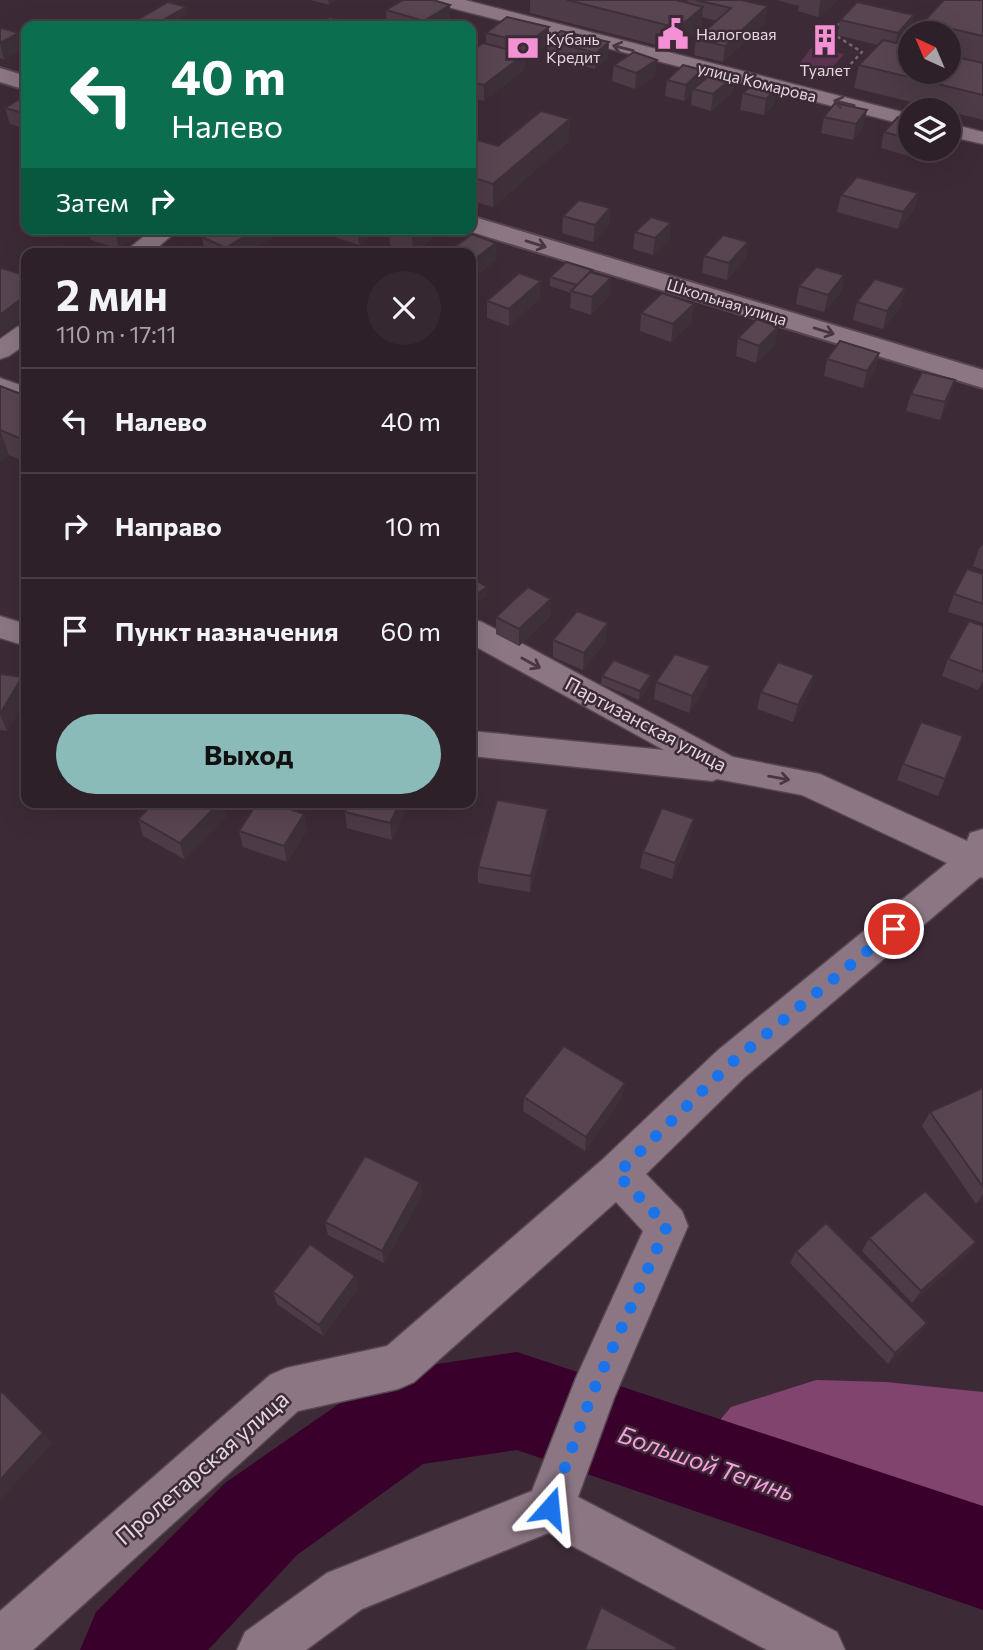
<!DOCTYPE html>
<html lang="ru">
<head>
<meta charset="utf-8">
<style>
  :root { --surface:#2e2029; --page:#362831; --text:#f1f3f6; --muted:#a7a3a8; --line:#493e46; --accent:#8bbbb9 }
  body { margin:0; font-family:Commissioner,sans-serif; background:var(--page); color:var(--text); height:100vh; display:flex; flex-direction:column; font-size:26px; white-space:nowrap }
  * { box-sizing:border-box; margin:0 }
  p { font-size:23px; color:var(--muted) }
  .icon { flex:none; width:38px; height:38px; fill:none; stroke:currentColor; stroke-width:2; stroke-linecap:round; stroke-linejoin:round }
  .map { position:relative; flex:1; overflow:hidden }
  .side { position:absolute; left:21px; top:248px; width:455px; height:560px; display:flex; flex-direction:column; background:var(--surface); border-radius:14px; box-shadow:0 7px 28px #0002,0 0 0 2px var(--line) }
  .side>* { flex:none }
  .top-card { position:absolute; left:21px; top:21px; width:455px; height:214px; border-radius:14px; box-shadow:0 7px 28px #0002,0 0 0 2px var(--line); background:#0b6e4f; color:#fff; overflow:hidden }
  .needle { width:46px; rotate:316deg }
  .tools { position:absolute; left:898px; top:21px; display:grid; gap:14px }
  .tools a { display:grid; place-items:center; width:63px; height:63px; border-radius:50%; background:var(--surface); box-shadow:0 7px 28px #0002,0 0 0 2px var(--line); font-size:35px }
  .pin { position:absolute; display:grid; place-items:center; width:60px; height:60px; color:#fff; margin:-30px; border:4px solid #fff; border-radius:50%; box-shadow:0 2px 7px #0007 }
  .me { position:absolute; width:77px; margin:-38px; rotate:18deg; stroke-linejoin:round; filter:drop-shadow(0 0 5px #0008) }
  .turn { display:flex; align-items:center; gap:24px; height:147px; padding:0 35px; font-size:32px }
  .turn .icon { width:91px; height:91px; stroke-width:2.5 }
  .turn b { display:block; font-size:49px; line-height:60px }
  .then { display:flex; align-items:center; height:66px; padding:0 35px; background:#0003; gap:14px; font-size:26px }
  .round { display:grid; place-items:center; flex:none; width:74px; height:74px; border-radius:37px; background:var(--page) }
  .summary { display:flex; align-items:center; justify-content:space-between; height:119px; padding:0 35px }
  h1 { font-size:42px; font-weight:700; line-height:52px }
  .primary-button { display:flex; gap:14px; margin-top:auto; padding:14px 35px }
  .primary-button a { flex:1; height:80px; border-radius:42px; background:var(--accent); color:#111; font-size:28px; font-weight:700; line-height:80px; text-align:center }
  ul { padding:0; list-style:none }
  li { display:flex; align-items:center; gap:21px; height:105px; padding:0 35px; border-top:2px solid var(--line) }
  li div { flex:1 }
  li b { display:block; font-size:26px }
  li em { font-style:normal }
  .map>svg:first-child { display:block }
  .green { fill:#5d3250 }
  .forest { fill:#81446f }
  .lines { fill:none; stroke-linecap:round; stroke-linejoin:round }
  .river { fill:#38002b; fill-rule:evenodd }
  .street-casing { stroke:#564650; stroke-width:3 }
  .secondary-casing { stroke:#564650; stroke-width:4 }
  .path { stroke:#776671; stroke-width:2.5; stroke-dasharray:3.5 3.5; stroke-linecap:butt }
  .street { fill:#8c7684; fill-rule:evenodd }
  .secondary { fill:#8c7684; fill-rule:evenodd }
  .wall { fill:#4d3b47 }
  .shaded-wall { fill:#3e3039 }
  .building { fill:#594552; stroke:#3e3039; stroke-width:2 }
  .oneway { stroke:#493543 }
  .route { stroke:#1a73e8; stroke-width:12; stroke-dasharray:0 21.6 }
  .labels { text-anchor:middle; stroke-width:5; stroke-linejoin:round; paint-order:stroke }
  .far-poi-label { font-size:16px; fill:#e4d7df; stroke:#3d2a37; text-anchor:start }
  .far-street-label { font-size:16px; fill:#e4d7df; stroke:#3d2a37 }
  .street-label { font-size:19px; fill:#e4d7df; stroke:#3d2a37 }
  .near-street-label { font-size:23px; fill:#e4d7df; stroke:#3d2a37 }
  .near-water-label { font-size:24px; font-style:italic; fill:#f99fdc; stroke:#3d2a37 }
</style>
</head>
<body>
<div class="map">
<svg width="983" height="1650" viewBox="0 0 983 1650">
  <rect width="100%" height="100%" fill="#3d2a37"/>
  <!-- green -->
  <polygon class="green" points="812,47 844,54 830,70 799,64"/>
  <!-- forest -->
  <polygon class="forest" points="816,1380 886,1382 983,1392 983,1583 944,1500 804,1543 664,1486 731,1407"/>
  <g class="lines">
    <!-- river -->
    <polygon class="river" points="517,1352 983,1506 983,1610 517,1450 423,1464 297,1555 208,1650 80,1650 96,1612 225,1483 369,1383 404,1369"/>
    <defs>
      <g id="street">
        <polygon points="434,0 465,0 910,114 910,126 436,4"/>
        <polygon points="948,123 983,132 983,144 948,136"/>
        <polygon points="153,229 179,229 150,254 122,254"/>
        <polygon points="26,324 26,344 9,356 0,359 0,339 17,327"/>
        <polygon points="0,378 26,387 26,404 0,395"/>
        <polygon points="0,616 26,624 26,646 0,638"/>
        <polygon points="471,619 482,622 733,757 820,774 967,841 970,833 983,829 983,878 980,877 745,1077 646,1174 682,1211 688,1226 614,1398 578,1497 837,1632 845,1650 767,1650 548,1533 362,1609 306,1650 237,1650 245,1632 327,1573 532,1491 576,1378 643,1231 616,1202 414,1382 398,1389 298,1411 33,1650 0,1650 0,1611 270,1375 286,1368 387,1346 602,1160 717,1051 947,863 802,795 717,779 712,781 471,756 471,731 664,750 471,644"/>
      </g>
      <g id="secondary">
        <polygon points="0,68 26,76 26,90 0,82"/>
        <polygon points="471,216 983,370 983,388 462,229 471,229"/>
      </g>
    </defs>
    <!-- street casing -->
    <use href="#street" class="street-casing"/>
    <!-- secondary casing -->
    <use href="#secondary" class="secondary-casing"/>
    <!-- path -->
    <polyline class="path" points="841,74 862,52 830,32 843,19"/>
    <!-- street -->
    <use href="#street" class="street"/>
    <!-- secondary -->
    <use href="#secondary" class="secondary"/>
  </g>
  <!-- wall -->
  <g class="wall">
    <polygon points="310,0 336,0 329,5"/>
    <polygon points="530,0 676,0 687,3 688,0 741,0 766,22 723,62 694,55 696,39 717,21 702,17 701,29 676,50 530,13"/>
    <polygon points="777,0 838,0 818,17 798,11 799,6"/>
    <polygon points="983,0 983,120 948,111 948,110 944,110 854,88 859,65 878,45 837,35 840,20 914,15 911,31 899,43 948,72 948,33 921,33 923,22"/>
    <polygon points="450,5 450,20 441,26 387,26 386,10"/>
    <polygon points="549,27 548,41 561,31 608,58 595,69 547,57 548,43 528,59 525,58 524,70 484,101 471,98 471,52 486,44 486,33"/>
    <polygon points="838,28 837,36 827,47 814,44 815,36"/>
    <polygon points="0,29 23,49 4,59 0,58"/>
    <polygon points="614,65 655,76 635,89 612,81"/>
    <polygon points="702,70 701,82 733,92 711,111 691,105 692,94 684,101 665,96 667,80"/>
    <polygon points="777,88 774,104 764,115 740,110 743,93"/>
    <polygon points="26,95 26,129 10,124 5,108"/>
    <polygon points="867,110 863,127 853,140 821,133 824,117"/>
    <polygon points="570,119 568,142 493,207 471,201 471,138 498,146"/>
    <polygon points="910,120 910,149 914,149 908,156 881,148 884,132"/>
    <polygon points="918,193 914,210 898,229 837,212 841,195"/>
    <polygon points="610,208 609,225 593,242 562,233 563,216"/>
    <polygon points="671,223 669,240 653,255 633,249 635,232"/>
    <polygon points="89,229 137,229 138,236 119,249 91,240"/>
    <polygon points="310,229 379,229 359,245"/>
    <polygon points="389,229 432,229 432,239 413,253 390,245"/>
    <polygon points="278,234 246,254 182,254 204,250 202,237"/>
    <polygon points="748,242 745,259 727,280 702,273 704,256"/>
    <polygon points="496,243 496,260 477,275 471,273 471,254 452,254 452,249"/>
    <polygon points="592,270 592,272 610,295 591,315 570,308 571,293 550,286 550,277"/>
    <polygon points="844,275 841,292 824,312 796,304 799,286"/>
    <polygon points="905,288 901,305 883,329 853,320 857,302"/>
    <polygon points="540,298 509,326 487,318 487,301"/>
    <polygon points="641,313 692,321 671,342 640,331"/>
    <polygon points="738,338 775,344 756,363 736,356"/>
    <polygon points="879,353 875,371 863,388 824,376 827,359"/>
    <polygon points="955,380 950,398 940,420 906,411 911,394"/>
    <polygon points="0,386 26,396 26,462 9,455 0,461"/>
    <polygon points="983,544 983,570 973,566 979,549"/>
    <polygon points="983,574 983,623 948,612 954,594"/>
    <polygon points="551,599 550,616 519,646 496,634 496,617"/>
    <polygon points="26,607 26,624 23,623 20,614"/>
    <polygon points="983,626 983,681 978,690 942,676 948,659"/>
    <polygon points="553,640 606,640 583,670 553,657"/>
    <polygon points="0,674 26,689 26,698 7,731 0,730"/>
    <polygon points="814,675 809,692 793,722 757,709 761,692"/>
    <polygon points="602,676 650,684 639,700 601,684"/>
    <polygon points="656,682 707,684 689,713 654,699"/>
    <polygon points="963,736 938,796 897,780 903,764"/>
    <polygon points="154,803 223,803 226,816 184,859 143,836 138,819"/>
    <polygon points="349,803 409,803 392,840 347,828 345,812"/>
    <polygon points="304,814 307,830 287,862 243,847 239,831"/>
    <polygon points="547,825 530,892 478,883 478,867"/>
    <polygon points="691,835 672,879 640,868 643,852"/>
    <polygon points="983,1088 983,1200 976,1204 922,1126 930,1112"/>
    <polygon points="524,1097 622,1097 585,1151 523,1111"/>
    <polygon points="420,1182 422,1195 384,1263 328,1235 325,1222"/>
    <polygon points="869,1238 976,1242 967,1254 912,1303 862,1251"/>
    <polygon points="796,1251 927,1323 919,1334 888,1364 790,1263"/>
    <polygon points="355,1276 358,1288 323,1336 277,1304 273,1292"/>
  </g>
  <!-- shaded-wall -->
  <g class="shaded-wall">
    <polygon points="328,0 336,0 329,5"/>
    <polygon points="822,0 838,0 818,17 820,1"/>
    <polygon points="450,5 450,20 441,26 424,26 424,21"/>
    <polygon points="768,6 766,22 723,62 725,46"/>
    <polygon points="186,7 187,15 167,26 152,26"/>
    <polygon points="703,7 701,29 676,50 678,28"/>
    <polygon points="914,15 911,31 894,49 898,33"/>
    <polygon points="549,27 548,43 528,59 528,43"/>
    <polygon points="838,28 837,36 827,47 828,39"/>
    <polygon points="19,33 23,49 4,59 0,43"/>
    <polygon points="609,42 608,58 595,69 596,53"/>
    <polygon points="525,54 524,70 484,101 484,85"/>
    <polygon points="657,60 655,76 635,89 636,73"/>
    <polygon points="702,70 700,86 693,89 692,94 684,101 686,85"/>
    <polygon points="735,76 733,92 711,111 713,94"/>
    <polygon points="777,88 774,104 764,115 766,99"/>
    <polygon points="867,110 863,127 853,140 856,124"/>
    <polygon points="570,119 568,142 493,207 493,184"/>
    <polygon points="910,146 910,149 914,149 908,156"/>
    <polygon points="918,193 914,210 898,229 903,212"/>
    <polygon points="610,208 609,225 593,242 595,225"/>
    <polygon points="671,223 669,240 653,255 655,238"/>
    <polygon points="119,229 137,229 138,236 119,249 115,232"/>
    <polygon points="256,229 278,229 278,234 246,254 227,254 226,248"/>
    <polygon points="357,229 379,229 359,245"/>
    <polygon points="422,229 432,229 432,239 413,253 412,236"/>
    <polygon points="748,242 745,259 727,280 729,263"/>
    <polygon points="496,243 496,260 477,275 476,258"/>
    <polygon points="844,275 841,292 824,312 828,295"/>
    <polygon points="611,278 610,295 591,315 592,297"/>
    <polygon points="541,281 540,298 509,326 509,309"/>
    <polygon points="905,288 901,305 883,329 887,311"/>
    <polygon points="26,295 26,316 0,336 0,315"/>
    <polygon points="694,304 692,321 671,342 673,324"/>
    <polygon points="778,327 775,344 756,363 759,346"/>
    <polygon points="879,353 875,371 863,388 867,371"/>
    <polygon points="955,380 950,398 940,420 945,402"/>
    <polygon points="0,430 9,455 0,461"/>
    <polygon points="473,554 473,572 471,574 471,556"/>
    <polygon points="487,587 487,596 471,607 471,598"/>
    <polygon points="551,599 550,616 519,646 519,629"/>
    <polygon points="608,623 606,640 583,670 584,653"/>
    <polygon points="477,657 477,674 471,680 471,663"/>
    <polygon points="710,666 707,684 689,713 692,696"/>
    <polygon points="651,675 650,684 639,700 640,691"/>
    <polygon points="814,675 809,692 793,722 798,705"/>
    <polygon points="22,677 26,689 26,698 7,731 0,714"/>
    <polygon points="219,803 223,803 226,816 184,859 180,843"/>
    <polygon points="400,803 409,803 392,840 390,823"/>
    <polygon points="548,809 547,825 530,892 531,876"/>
    <polygon points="304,814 307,830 287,862 284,846"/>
    <polygon points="694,819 691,835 672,879 675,863"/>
    <polygon points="625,1083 622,1097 585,1151 586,1137"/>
    <polygon points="420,1182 422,1195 384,1263 382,1251"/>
    <polygon points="983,1194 983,1200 976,1204"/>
    <polygon points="976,1242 967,1254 912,1303 921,1291"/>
    <polygon points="355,1276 358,1288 323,1336 319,1325"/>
    <polygon points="927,1323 919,1334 888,1364 895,1353"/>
    <polygon points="43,1433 53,1443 0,1500 0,1480"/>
  </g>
  <!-- building -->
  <g class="building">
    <polygon points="403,0 433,0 450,5 424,21 386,10"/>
    <polygon points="567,0 676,0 703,7 678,28"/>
    <polygon points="696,0 741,0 768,6 725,46 696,39 731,8"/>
    <polygon points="944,0 983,0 983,36 923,22"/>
    <polygon points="168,2 186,7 152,26 144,26 132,23"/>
    <polygon points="857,2 914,15 898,33 840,20"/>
    <polygon points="330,17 357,25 355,26 315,26"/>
    <polygon points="507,17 549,27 528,43 486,33"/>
    <polygon points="65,21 84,26 57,26"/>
    <polygon points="824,26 838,28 828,39 815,36"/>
    <polygon points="2,28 19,33 0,43 0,29"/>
    <polygon points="561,31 609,42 596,53 548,41"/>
    <polygon points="883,40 910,46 910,72 948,72 948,55 983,63 983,95 859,65"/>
    <polygon points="483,43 525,54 484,85 471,82 471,52"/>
    <polygon points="634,52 657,60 636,73 614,65"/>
    <polygon points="683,65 702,70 686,85 667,80"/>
    <polygon points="715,71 735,76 713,94 693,89"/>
    <polygon points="754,83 777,88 766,99 743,93"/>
    <polygon points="26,95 26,114 5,108"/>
    <polygon points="835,103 867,110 856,124 824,117"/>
    <polygon points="541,111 570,119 493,184 471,177 471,138 498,146"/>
    <polygon points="898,117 910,120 910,139 884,132"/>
    <polygon points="857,177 918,193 903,212 841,195"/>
    <polygon points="579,200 610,208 595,225 563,216"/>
    <polygon points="651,217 671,223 655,238 635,232"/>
    <polygon points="106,229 119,229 115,232"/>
    <polygon points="215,229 256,229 226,248 202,237"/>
    <polygon points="256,229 270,229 257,237"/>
    <polygon points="393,229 422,229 412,236"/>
    <polygon points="472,234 496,243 476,258 471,256 471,254 464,254 452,249"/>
    <polygon points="723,235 748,242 729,263 704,256"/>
    <polygon points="58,245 81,254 43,254"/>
    <polygon points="191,246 217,254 182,254"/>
    <polygon points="566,262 592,270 577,285 550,277"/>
    <polygon points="816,267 844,275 828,295 799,286"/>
    <polygon points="2,268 26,276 26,295 0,315 0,270"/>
    <polygon points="590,272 611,278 592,297 571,291"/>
    <polygon points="519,273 541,281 509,309 487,301"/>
    <polygon points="875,279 905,288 887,311 857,302"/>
    <polygon points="662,293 694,304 673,324 641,313"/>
    <polygon points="757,319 778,327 759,346 738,338"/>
    <polygon points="840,341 879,353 867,371 827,359"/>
    <polygon points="922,372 955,380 945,402 911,394"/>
    <polygon points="0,386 26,396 26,441 0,430"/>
    <polygon points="967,569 983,574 983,604 954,594"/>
    <polygon points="472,578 487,587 471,598 471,579"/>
    <polygon points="528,587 551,599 519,629 496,617"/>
    <polygon points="26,607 26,616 20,614"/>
    <polygon points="577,611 608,623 584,653 553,640"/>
    <polygon points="969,621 983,626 983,672 948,659"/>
    <polygon points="471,653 477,657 471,663"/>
    <polygon points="675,654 710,666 692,696 656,682"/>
    <polygon points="614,660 651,675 640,691 602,676"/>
    <polygon points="778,662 814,675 798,705 761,692"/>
    <polygon points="0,674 22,677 0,714"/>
    <polygon points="921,722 963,736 945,779 903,764"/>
    <polygon points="497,800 548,809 531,876 478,867"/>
    <polygon points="154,803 219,803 180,843 138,819"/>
    <polygon points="257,803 271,803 304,814 284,846 239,831"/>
    <polygon points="349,803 400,803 390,823 345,812"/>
    <polygon points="662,808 694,819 675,863 643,852"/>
    <polygon points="564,1046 625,1083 586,1137 524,1097"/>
    <polygon points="983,1088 983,1187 930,1112"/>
    <polygon points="365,1156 420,1182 382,1251 325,1222"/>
    <polygon points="925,1191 976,1242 921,1291 869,1238"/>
    <polygon points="826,1223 927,1323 895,1353 796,1251"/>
    <polygon points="310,1244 355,1276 319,1325 273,1292"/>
    <polygon points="2,1392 43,1433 0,1480 0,1394"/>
    <polygon points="601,1607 676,1647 675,1650 585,1650"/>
  </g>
  <!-- one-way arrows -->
  <defs><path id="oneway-shaft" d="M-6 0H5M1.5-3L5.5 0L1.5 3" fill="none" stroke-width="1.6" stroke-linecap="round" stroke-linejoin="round" transform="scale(1.75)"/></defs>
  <g class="oneway">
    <use href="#oneway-shaft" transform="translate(623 48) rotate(-166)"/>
    <use href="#oneway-shaft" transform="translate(844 103) rotate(-166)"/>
    <use href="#oneway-shaft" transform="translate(536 244) rotate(17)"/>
    <use href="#oneway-shaft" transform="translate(824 331) rotate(17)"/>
    <use href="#oneway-shaft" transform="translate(531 663) rotate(29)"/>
    <use href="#oneway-shaft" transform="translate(779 778) rotate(10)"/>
  </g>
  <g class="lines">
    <!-- route -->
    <polyline class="route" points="550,1508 592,1394 667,1226 617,1174 730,1064 894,929"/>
  </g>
  <!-- icons -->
  <defs>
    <symbol id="civic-bare" viewBox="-9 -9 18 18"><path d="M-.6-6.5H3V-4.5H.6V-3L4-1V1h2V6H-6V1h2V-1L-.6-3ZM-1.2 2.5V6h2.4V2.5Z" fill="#f491d4" stroke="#3d2a37" stroke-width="2.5" paint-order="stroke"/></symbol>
    <symbol id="building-bare" viewBox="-9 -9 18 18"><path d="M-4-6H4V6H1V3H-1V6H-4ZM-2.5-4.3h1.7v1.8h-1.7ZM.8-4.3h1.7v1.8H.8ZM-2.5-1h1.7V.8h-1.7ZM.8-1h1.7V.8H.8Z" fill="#f491d4" stroke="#3d2a37" stroke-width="2.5" paint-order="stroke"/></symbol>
    <symbol id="bank-bare" viewBox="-9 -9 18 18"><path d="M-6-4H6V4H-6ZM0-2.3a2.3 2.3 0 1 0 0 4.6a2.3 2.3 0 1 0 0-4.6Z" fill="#f491d4" stroke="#3d2a37" stroke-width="2.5" paint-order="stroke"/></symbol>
  </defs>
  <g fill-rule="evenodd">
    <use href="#civic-bare" x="651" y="12" width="44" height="44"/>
    <use href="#building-bare" x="803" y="18" width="44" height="44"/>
    <use href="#bank-bare" x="501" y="26" width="44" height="44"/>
  </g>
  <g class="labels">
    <!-- far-poi labels -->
    <g class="far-poi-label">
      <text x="696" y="40">Налоговая</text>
      <text x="546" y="45">Кубань<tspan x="546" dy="18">Кредит</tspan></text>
      <text x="825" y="76" text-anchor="middle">Туалет</text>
    </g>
    <!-- far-street labels -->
    <g class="far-street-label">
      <text transform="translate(757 82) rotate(14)" y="6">улица Комарова</text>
      <text transform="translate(727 302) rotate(17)" y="6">Школьная улица</text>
    </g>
    <!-- street labels -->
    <g class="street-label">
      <text transform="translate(646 724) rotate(28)" y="7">Партизанская улица</text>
    </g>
    <!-- near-street labels -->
    <g class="near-street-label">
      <text transform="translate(202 1468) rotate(-41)" y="8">Пролетарская улица</text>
    </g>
    <!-- near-water labels -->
    <g class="near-water-label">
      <text transform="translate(706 1464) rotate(19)" y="8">Большой Тегинь</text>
    </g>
  </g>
</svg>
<div class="tools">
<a><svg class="needle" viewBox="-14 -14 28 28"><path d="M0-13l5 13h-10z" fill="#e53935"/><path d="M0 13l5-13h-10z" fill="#a7a3a8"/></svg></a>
<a><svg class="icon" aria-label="layers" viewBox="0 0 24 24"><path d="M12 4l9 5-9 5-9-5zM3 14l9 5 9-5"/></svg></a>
</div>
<div class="pin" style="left:894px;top:929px;background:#d93025"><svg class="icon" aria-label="arrive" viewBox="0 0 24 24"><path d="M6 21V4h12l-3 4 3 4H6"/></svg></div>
<svg class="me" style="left:550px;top:1508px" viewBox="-20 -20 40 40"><path d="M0-17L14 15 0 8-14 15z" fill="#1a73e8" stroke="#fff" stroke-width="4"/></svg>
<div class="top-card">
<div class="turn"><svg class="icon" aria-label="left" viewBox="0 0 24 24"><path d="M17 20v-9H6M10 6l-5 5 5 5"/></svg><div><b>40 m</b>Налево</div></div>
<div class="then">Затем<svg class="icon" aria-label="right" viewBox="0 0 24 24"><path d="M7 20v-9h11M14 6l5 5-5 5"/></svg></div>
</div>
<section class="side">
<div class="summary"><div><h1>2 мин</h1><p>110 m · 17:11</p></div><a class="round"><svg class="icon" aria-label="close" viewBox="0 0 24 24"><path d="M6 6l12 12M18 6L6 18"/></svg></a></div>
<ul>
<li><svg class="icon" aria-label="left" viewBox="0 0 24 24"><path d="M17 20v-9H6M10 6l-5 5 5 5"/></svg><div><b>Налево</b></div><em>40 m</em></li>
<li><svg class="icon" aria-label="right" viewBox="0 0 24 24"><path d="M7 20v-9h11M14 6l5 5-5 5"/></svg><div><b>Направо</b></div><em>10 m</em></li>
<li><svg class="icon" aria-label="arrive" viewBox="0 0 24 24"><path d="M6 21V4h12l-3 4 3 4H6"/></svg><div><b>Пункт назначения</b></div><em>60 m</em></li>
</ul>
<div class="primary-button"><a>Выход</a></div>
</section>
</div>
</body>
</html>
